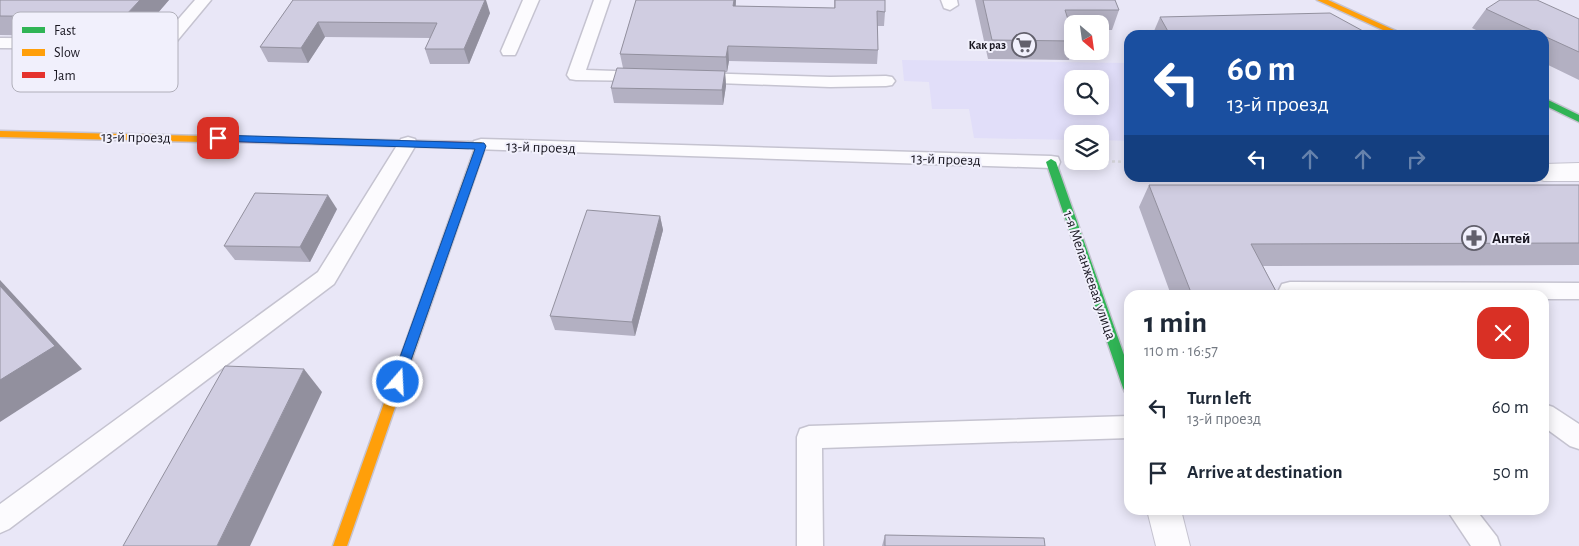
<!DOCTYPE html>
<html lang="en">
<head>
<meta charset="utf-8">
<style>
  :root { --surface:#fff; --page:#f6f6f7; --text:#1f2937; --muted:#747a83 }
  body { margin:0; font-family:"Alegreya Sans",sans-serif; background:var(--page); color:var(--text); height:100vh; display:flex; flex-direction:column; font-size:19px; white-space:nowrap }
  * { box-sizing:border-box; margin:0 }
  p { font-size:16px; color:var(--muted) }
  .icon { flex:none; width:28px; height:28px; fill:none; stroke:currentColor; stroke-width:2; stroke-linecap:round; stroke-linejoin:round }
  .map { position:relative; flex:1; overflow:hidden }
  .drawer { position:absolute; left:1124px; top:290px; width:425px; height:225px; display:flex; flex-direction:column; background:var(--surface); border-radius:15px; box-shadow:0 2px 12px #0003 }
  .drawer>* { flex:none }
  .banner { position:absolute; left:1124px; top:30px; width:425px; height:152px; border-radius:15px; box-shadow:0 2px 12px #0003; background:#1a4fa0; color:#fff; overflow:hidden }
  .needle { width:32px; rotate:151deg }
  .buttons { position:absolute; left:1064px; top:15px; display:grid; gap:10px }
  .buttons a { display:grid; place-items:center; width:45px; height:45px; border-radius:10px; background:var(--surface); box-shadow:0 2px 12px #0003; font-size:25px }
  .pin { position:absolute; display:grid; place-items:center; width:42px; height:42px; color:#fff; margin:-21px; border-radius:10px; box-shadow:0 2px 8px #0006 }
  .me { position:absolute; width:55px; margin:-28px; rotate:19deg; stroke-linejoin:round; filter:drop-shadow(0 0 4px #0008) }
  .turn { display:flex; align-items:center; gap:18px; height:105px; padding:0 20px; font-size:22px }
  .turn .icon { width:65px; height:65px; stroke-width:2.5 }
  .turn b { display:block; font-size:35px; line-height:42px }
  .lanes { display:flex; align-items:center; height:48px; padding:0 20px; background:#0003; justify-content:center; gap:25px; direction:ltr }
  .lanes .off { opacity:.35 }
  .round { display:grid; place-items:center; flex:none; width:52px; height:52px; border-radius:15px; background:var(--page) }
  .overview { display:flex; align-items:center; justify-content:space-between; height:85px; padding:0 20px }
  h1 { font-size:30px; font-weight:600; line-height:38px }
  ul { padding:0; list-style:none }
  li { display:flex; align-items:center; gap:15px; height:65px; padding:0 20px }
  li div { flex:1 }
  li b { display:block; font-size:19px }
  li em { font-style:normal }
  .map>svg:first-child { display:block }
  .built { fill:#e1def9; fill-rule:evenodd }
  .lines { fill:none; stroke-linecap:round; stroke-linejoin:round }
  .lane-casing { stroke:#c5c3d0; stroke-width:3 }
  .street-casing { stroke:#c5c3d0; stroke-width:2 }
  .fast-casing { stroke:#c5c3d0; stroke-width:3 }
  .slow-casing { stroke:#c5c3d0; stroke-width:3 }
  .jam-casing { stroke:#c5c3d0; stroke-width:3 }
  .path { stroke:#d8d8dd; stroke-width:2.5; stroke-dasharray:3 3; stroke-linecap:butt }
  .lane { fill:#fcfbfe; fill-rule:evenodd }
  .street { fill:#fcfbfe; fill-rule:evenodd }
  .fast { fill:#30b455; fill-rule:evenodd }
  .slow { fill:#ff9f0a; fill-rule:evenodd }
  .jam { fill:#e5322d; fill-rule:evenodd }
  .wall { fill:#b3b0c2 }
  .shaded-wall { fill:#92909e }
  .building { fill:#d0cde1; stroke:#92909e }
  .route { fill:#1a73e8; stroke:#114b97 }
  .labels { text-anchor:middle; stroke-width:4; stroke-linejoin:round; paint-order:stroke }
  .far-poi-label { font-size:12px; font-weight:bold; fill:#191721; stroke:#f1f0fc; text-anchor:end }
  .street-label { font-size:15px; fill:#191721; stroke:#f1f0fc }
  .poi-label { font-size:15px; font-weight:bold; fill:#191721; stroke:#f1f0fc; text-anchor:start }
  .key { fill:#f1f0fc; stroke:#b0afba; stroke-width:1 }
  .key-label { font-size:14px; fill:#191721 }
</style>
</head>
<body>
<div class="map">
<svg width="1579" height="546" viewBox="0 0 1579 546">
  <rect width="100%" height="100%" fill="#e9e7f7"/>
  <!-- built -->
  <path class="built" d="M902,60L1129,63V141L1100,140V134H1072V140L974,138L969,109H932L929,82L904,81ZM1072,79H1100V106H1072Z"/>
  <g class="lines">
    <defs>
      <g id="lane">
        <polygon points="195,0 211,0 172,47 166,49 0,48 0,38 161,39"/>
        <polygon points="523,0 539,0 517,51 515,55 503,55 501,51"/>
        <polygon points="594,0 610,0 586,70 642,72 648,73 651,77 648,81 576,80 570,79 567,75"/>
        <polygon points="941,0 957,0 958,5 950,10 944,8"/>
        <polygon points="697,73 830,77 886,76 892,77 895,81 892,85 886,86 830,87 691,82 688,78 691,74"/>
        <polygon points="408,137 415,139 417,143 334,284 9,529 0,533 0,504 318,272 401,139"/>
        <polygon points="481,139 1051,156 1058,157 1060,162 1058,167 1051,168 474,149 472,145 474,141"/>
        <polygon points="1290,282 1579,283 1579,299 1544,299 1544,295 1281,295 1279,290 1282,284"/>
        <polygon points="1544,404 1553,407 1579,424 1579,449 1570,446 1544,427"/>
        <polygon points="1129,416 1129,438 822,448 823,546 797,546 797,437 800,429 809,426"/>
        <polygon points="1447,510 1476,510 1497,537 1500,546 1471,546"/>
      </g>
      <g id="street">
        <polygon points="1579,163 1579,181 1544,181 1535,178 1544,178 1544,164"/>
        <polygon points="1147,510 1181,510 1190,546 1156,546"/>
      </g>
      <g id="fast">
        <polygon points="1544,98 1579,115 1579,122 1544,105"/>
        <polygon points="1051,159 1056,162 1129,369 1129,393 1125,392 1123,388 1046,162"/>
      </g>
      <g id="slow">
        <polygon points="1317,0 1328,0 1405,35 1394,35"/>
        <polygon points="0,131 202,136 207,139 202,142 0,137"/>
        <polygon points="468,142 481,142 486,145 347,546 333,546 475,148 465,147 463,145"/>
      </g>
      <polygon id="jam" points="202,136 468,142 473,145 468,148 199,141 197,139 199,137"/>
    </defs>
    <!-- lane casing -->
    <use href="#lane" class="lane-casing"/>
    <!-- street casing -->
    <use href="#street" class="street-casing"/>
    <!-- fast casing -->
    <use href="#fast" class="fast-casing"/>
    <!-- slow casing -->
    <use href="#slow" class="slow-casing"/>
    <!-- jam casing -->
    <use href="#jam" class="jam-casing"/>
    <!-- path -->
    <polyline class="path" points="1100,161 1129,162"/>
    <!-- lane -->
    <use href="#lane" class="lane"/>
    <!-- street -->
    <use href="#street" class="street"/>
    <!-- fast -->
    <use href="#fast" class="fast"/>
    <!-- slow -->
    <use href="#slow" class="slow"/>
    <!-- jam -->
    <use href="#jam" class="jam"/>
  </g>
  <!-- wall -->
  <g class="wall">
    <polygon points="0,0 169,0 137,37 0,35"/>
    <polygon points="293,0 490,13 469,64 430,64 425,49 430,38 325,37 308,63 268,62 260,47"/>
    <polygon points="636,0 736,0 736,6 834,8 834,0 885,0 885,12 884,26 877,26 878,50 877,64 729,61 727,72 725,72 726,86 723,105 614,103 611,88 623,68 620,54"/>
    <polygon points="975,0 1115,0 1119,10 1112,30 1100,30 1100,24 1072,24 1072,50 1069,60 988,59"/>
    <polygon points="1486,9 1579,19 1579,80 1544,63 1544,35 1486,35 1472,28"/>
    <polygon points="1160,17 1361,35 1156,35 1154,31"/>
    <polygon points="1149,185 1579,185 1579,265 1263,266 1278,295 1171,295 1139,207"/>
    <polygon points="337,209 310,262 235,260 224,246"/>
    <polygon points="660,216 663,230 635,336 555,330 550,316"/>
    <polygon points="885,535 1045,546 882,546"/>
  </g>
  <!-- shaded-wall -->
  <g class="shaded-wall">
    <polygon points="140,0 169,0 137,37 124,17"/>
    <polygon points="485,0 486,0 490,13 469,64 464,49"/>
    <polygon points="734,0 736,0 734,20 733,6"/>
    <polygon points="318,22 325,37 308,63 301,48"/>
    <polygon points="1363,31 1361,35 1352,35"/>
    <polygon points="728,46 729,61 727,72 726,57"/>
    <polygon points="725,71 726,86 723,105 722,90"/>
    <polygon points="328,195 337,209 310,262 300,247"/>
    <polygon points="660,216 663,230 635,336 632,322"/>
    <polygon points="0,280 82,369 0,422"/>
    <polygon points="304,369 322,392 250,546 217,546"/>
  </g>
  <!-- building -->
  <g class="building">
    <polygon points="0,0 140,0 124,17 0,16"/>
    <polygon points="293,0 485,0 464,49 425,49 437,23 318,22 301,48 260,47"/>
    <polygon points="636,0 734,0 733,6 835,8 835,0 885,0 885,12 877,11 878,50 728,46 726,57 620,54"/>
    <polygon points="983,0 1115,0 1119,10 1065,10 1072,32 1072,41 992,40"/>
    <polygon points="1500,0 1537,0 1579,19 1579,52 1544,36 1544,35 1542,35 1486,9"/>
    <polygon points="1330,13 1363,31 1352,35 1170,35 1160,17"/>
    <polygon points="617,68 725,71 722,90 611,88"/>
    <polygon points="1149,185 1579,185 1579,243 1251,244 1278,295 1192,295"/>
    <polygon points="255,193 328,195 300,247 224,246"/>
    <polygon points="587,210 660,216 632,322 550,316"/>
    <polygon points="0,286 55,346 0,380"/>
    <polygon points="225,366 304,369 217,546 123,546"/>
    <polygon points="885,535 1044,538 1045,546 885,546"/>
  </g>
  <!-- route -->
  <polygon class="route" points="218,135 484,143 486,146 402,386 398,387 391,382 475,149 214,141 213,138"/>
  <!-- icons -->
  <defs>
    <symbol id="supermarket-ring" viewBox="-11 -11 22 22"><circle r="9.5" fill="#f1f0fc" stroke="#62606c" stroke-width="1.5"/><path d="M-6-5.5h2.5l.6 2H6L4.5 2H-2.5L-4.4-4H-6ZM-1.5 3.2a1.3 1.3 0 1 0 .1 0ZM3 3.2a1.3 1.3 0 1 0 .1 0Z" fill="#62606c"/></symbol>
    <symbol id="pharmacy-ring" viewBox="-11 -11 22 22"><circle r="9.5" fill="#f1f0fc" stroke="#62606c" stroke-width="1.5"/><path d="M-2-6h4v4h4v4h-4v4h-4v-4h-4v-4h4Z" fill="#62606c"/></symbol>
  </defs>
  <g fill-rule="evenodd">
    <use href="#supermarket-ring" x="1010" y="31" width="28" height="28"/>
    <use href="#pharmacy-ring" x="1460" y="224" width="28" height="28"/>
  </g>
  <g class="labels">
    <!-- far-poi labels -->
    <g class="far-poi-label">
      <text x="1006" y="49">Как раз</text>
    </g>
    <!-- street labels -->
    <g class="street-label">
      <text transform="translate(136 137) rotate(1)" y="5">13-й проезд</text>
      <text transform="translate(541 147) rotate(2)" y="5">13-й проезд</text>
      <text transform="translate(946 159) rotate(2)" y="5">13-й проезд</text>
      <text transform="translate(1090 275) rotate(71)" y="5">1-я Меланжевая улица</text>
    </g>
    <!-- poi labels -->
    <g class="poi-label">
      <text x="1492" y="243">Антей</text>
    </g>
  </g>
  <!-- legend -->
  <rect x="12" y="12" width="166" height="80" rx="8" class="key"/>
  <rect x="22" y="27" width="23" height="6" fill="#30b455"/>
  <rect x="22" y="49" width="23" height="7" fill="#ff9f0a"/>
  <rect x="22" y="72" width="23" height="6" fill="#e5322d"/>
  <g class="key-label">
    <text x="54" y="35">Fast</text>
    <text x="54" y="57">Slow</text>
    <text x="54" y="80">Jam</text>
  </g>
</svg>
<div class="buttons">
<a><svg class="needle" viewBox="-14 -14 28 28"><path d="M0-13l5 13h-10z" fill="#e53935"/><path d="M0 13l5-13h-10z" fill="#747a83"/></svg></a>
<a><svg class="icon" aria-label="search" viewBox="0 0 24 24"><circle cx="10" cy="10" r="6"/><path d="M15 15l6 6"/></svg></a>
<a><svg class="icon" aria-label="layers" viewBox="0 0 24 24"><path d="M12 4l9 5-9 5-9-5zM3 14l9 5 9-5"/></svg></a>
</div>
<div class="pin" style="left:218px;top:138px;background:#d93025"><svg class="icon" aria-label="arrive" viewBox="0 0 24 24"><path d="M6 21V4h12l-3 4 3 4H6"/></svg></div>
<svg class="me" style="left:398px;top:382px" viewBox="-20 -20 40 40"><circle r="17" fill="#1a73e8" stroke="#fff" stroke-width="3"/><path d="M0-11L8 9 0 5-8 9z" fill="#fff"/></svg>
<div class="banner">
<div class="turn"><svg class="icon" aria-label="left" viewBox="0 0 24 24"><path d="M17 20v-9H6M10 6l-5 5 5 5"/></svg><div><b>60 m</b>13-й проезд</div></div>
<div class="lanes"><svg class="icon" aria-label="left" viewBox="0 0 24 24"><path d="M17 20v-9H6M10 6l-5 5 5 5"/></svg><svg class="icon off" aria-label="ahead" viewBox="0 0 24 24"><path d="M12 20V5M6 11l6-6 6 6"/></svg><svg class="icon off" aria-label="ahead" viewBox="0 0 24 24"><path d="M12 20V5M6 11l6-6 6 6"/></svg><svg class="icon off" aria-label="right" viewBox="0 0 24 24"><path d="M7 20v-9h11M14 6l5 5-5 5"/></svg></div>
</div>
<section class="drawer">
<div class="overview"><div><h1>1 min</h1><p>110 m · 16:57</p></div><a class="round" style="background:#d93025;color:#fff"><svg class="icon" aria-label="close" viewBox="0 0 24 24"><path d="M6 6l12 12M18 6L6 18"/></svg></a></div>
<ul>
<li><svg class="icon" aria-label="left" viewBox="0 0 24 24"><path d="M17 20v-9H6M10 6l-5 5 5 5"/></svg><div><b>Turn left</b><p>13-й проезд</p></div><em>60 m</em></li>
<li><svg class="icon" aria-label="arrive" viewBox="0 0 24 24"><path d="M6 21V4h12l-3 4 3 4H6"/></svg><div><b>Arrive at destination</b></div><em>50 m</em></li>
</ul>
</section>
</div>
</body>
</html>
